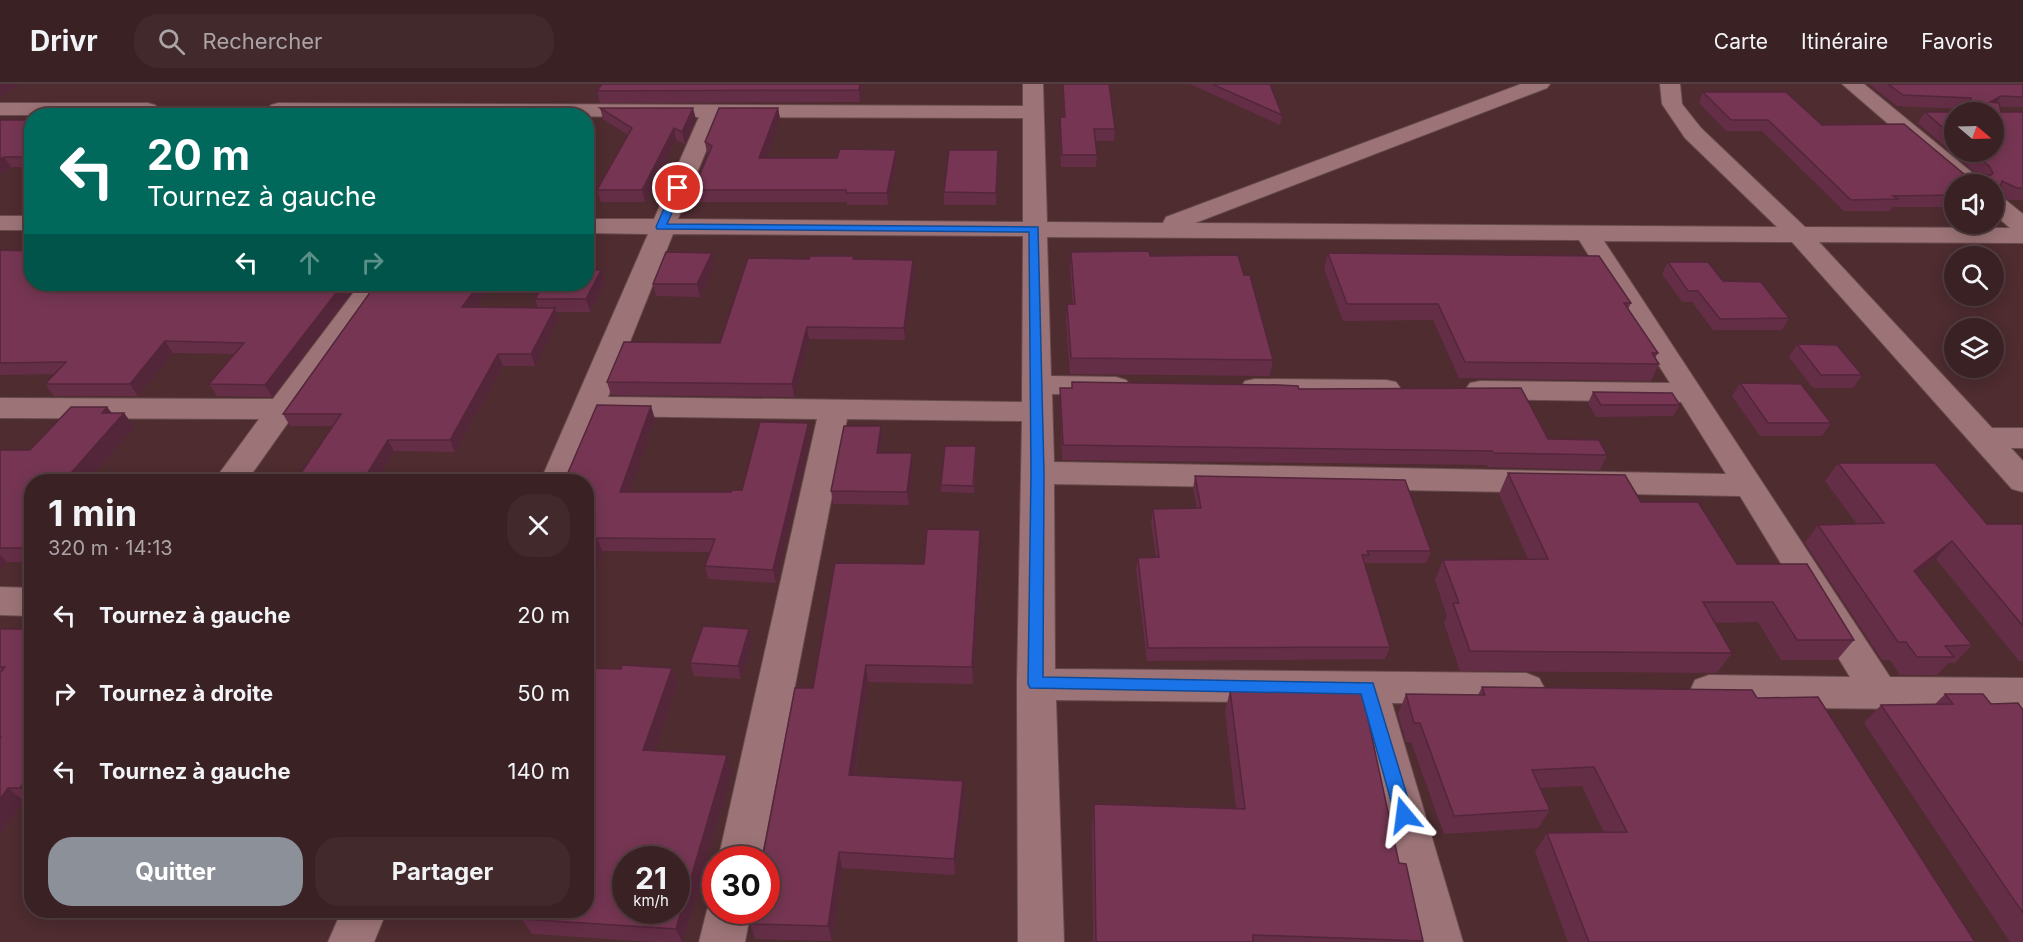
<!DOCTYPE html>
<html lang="fr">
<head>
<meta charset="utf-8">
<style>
  :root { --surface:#3a2124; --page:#41292c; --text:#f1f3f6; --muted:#aba3a6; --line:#543e41; --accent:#8c9099 }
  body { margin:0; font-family:Inter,sans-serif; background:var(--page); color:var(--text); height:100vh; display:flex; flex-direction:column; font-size:22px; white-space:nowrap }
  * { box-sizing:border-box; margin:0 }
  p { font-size:20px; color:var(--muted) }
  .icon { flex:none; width:33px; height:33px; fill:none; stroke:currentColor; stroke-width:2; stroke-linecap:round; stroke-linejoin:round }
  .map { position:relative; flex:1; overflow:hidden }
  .drawer { position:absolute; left:24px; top:390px; width:570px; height:444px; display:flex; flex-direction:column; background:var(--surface); border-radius:24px; box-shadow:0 3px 15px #0003,0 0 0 2px var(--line) }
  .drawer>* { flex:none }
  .banner { position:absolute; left:24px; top:24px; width:570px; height:183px; border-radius:24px; box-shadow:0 3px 15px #0003,0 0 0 2px var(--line); background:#00695c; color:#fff; overflow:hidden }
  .needle { width:39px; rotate:109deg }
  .controls { position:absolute; left:1944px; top:18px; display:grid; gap:12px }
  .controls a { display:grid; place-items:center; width:60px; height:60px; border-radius:50%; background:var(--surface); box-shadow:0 3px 15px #0003,0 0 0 2px var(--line); font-size:30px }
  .speed { position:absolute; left:612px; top:762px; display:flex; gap:12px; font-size:30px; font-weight:700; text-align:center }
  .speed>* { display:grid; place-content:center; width:78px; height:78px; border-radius:50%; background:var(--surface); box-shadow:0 3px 15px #0003,0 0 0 2px var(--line); line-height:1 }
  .speed small { font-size:15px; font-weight:400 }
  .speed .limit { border:9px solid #d22; background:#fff; color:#111 }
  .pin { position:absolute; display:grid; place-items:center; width:51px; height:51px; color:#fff; margin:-26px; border:3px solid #fff; border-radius:50%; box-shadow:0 2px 6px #0007 }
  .me { position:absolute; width:66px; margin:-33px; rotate:344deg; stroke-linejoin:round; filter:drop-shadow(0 0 4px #0008) }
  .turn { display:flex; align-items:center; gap:21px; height:126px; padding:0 24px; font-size:27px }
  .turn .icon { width:78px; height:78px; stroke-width:2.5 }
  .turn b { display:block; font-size:42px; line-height:51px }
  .lanes { display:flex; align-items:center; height:57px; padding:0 24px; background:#0003; justify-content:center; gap:30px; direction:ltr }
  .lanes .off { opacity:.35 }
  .round { display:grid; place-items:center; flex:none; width:63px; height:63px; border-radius:24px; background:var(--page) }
  .overview { display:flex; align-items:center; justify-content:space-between; height:102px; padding:0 24px }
  h1 { font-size:36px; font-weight:700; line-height:45px }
  .button { display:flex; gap:12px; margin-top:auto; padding:12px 24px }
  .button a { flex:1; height:69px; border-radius:24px; background:var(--accent); color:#fff; font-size:24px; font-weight:700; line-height:69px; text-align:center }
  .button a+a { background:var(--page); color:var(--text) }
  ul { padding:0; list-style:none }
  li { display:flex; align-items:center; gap:18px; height:78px; padding:0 24px }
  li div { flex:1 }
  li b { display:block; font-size:22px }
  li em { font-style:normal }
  header { display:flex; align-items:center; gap:36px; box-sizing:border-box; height:84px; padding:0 30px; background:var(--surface); border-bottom:2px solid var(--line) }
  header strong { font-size:28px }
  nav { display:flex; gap:33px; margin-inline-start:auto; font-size:21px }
  .search { width:420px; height:54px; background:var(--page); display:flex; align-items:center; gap:15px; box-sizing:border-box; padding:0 21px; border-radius:24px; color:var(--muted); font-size:22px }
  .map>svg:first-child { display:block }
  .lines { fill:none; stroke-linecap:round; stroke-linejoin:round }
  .minor-casing { stroke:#684b4e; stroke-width:2 }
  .minor { fill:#9c7477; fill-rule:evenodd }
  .wall { fill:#652e47; fill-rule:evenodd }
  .shaded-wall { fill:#53263a }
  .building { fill:#763653; stroke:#53263a; stroke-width:1.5; fill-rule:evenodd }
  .route { fill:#1a73e8; stroke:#114b97; stroke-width:1.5 }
</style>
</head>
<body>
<header>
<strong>Drivr</strong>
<div class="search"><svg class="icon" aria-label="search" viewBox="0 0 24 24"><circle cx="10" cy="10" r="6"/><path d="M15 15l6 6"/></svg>Rechercher</div>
<nav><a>Carte</a><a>Itinéraire</a><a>Favoris</a></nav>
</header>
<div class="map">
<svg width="2023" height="858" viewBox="0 0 2023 858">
  <rect width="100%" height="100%" fill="#4e2c30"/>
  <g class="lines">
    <defs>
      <g id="minor">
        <path d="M1023,0H1043L1047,138L1163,139L1166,133L1521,0H1550L1547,4L1195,139L1777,143L1685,54L1662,20L1660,0H1680L1682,20L1701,44L1805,143L2010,144L1994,130V111L2002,113L2023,130V159L1819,158L1992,344H2023V364H2011L2023,377V408L2012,405L1792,158L1604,157L1890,593L2023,594V626L1709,623L1695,618L1690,607L1695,596L1709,591L1850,593L1740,412L1054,400L1055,585L1526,589L1539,594L1545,605L1539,616L1526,621L1392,619L1463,858H1417L1353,619L1056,616L1064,858H1018L1017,600L1022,337L847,335L761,776H718L817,335L600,332L572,398H540L648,150L586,149V135H654L699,33L278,31L271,29L267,25L271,21L278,19L1023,22ZM720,33L1023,34V138L678,135ZM673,150L1023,152L1022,318L608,313ZM1047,153L1579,156L1670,299L1480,297L1470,299L1465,306L1470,313L1480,315L1681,318L1726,390L1054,378L1052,310L1116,311L1126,308L1131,302L1126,296L1116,293L1051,292Z"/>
        <polygon points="1842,0 1864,0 1980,95 1983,100 1958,100"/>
        <polygon points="0,19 148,19 155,21 159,25 155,29 148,31 0,31"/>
        <rect x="0" y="132" width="32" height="14"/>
        <polygon points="360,200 386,200 246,398 213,398 259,335 0,334 0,314 273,315"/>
        <polygon points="1255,295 1386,296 1396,298 1401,305 1396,312 1386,314 1255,313 1245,311 1240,304 1245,297"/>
        <polygon points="0,503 32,504 32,532 0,531"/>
        <polygon points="716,810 716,826 751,826 745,858 699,858 707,826"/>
        <polygon points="342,826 387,826 374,858 328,858"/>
      </g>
    </defs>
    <!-- minor casing -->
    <use href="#minor" class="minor-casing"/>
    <!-- minor -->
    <use href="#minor" class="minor"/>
  </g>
  <!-- wall -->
  <g class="wall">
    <polygon points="863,0 860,18 600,19 597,7"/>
    <polygon points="1063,0 1115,45 1114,57 1095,57 1097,71 1096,83 1061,83 1060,44 1060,33 1064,33"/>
    <polygon points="1190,0 1270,0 1282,31 1280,41"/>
    <path d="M1869,0H2023V23H2000L2001,28H2023V116H2009L1996,109L1994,113V100H1954V123H1893L1890,127H1844L1762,47H1726L1699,19L1703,8L1822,41L1964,90L1978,91L1918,39L1925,28H1957L1960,25L1897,22ZM1954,28L1994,68H1954Z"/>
    <polygon points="600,24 696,35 685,60 676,56 645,118 601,118 597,106 628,51 603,35"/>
    <polygon points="778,24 780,35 766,74 837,74 896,66 897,78 888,121 847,121 847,118 696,118 693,106 709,70 707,70 705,58"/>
    <polygon points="0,36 32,36 32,83 11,83 0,91"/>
    <polygon points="998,78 996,121 944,121 944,108"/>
    <polygon points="0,166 32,200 358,200 272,313 217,312 209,300 235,270 173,269 138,312 54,312 45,300 55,290 0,291"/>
    <polygon points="1071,168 1150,172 1244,191 1273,276 1270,292 1070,290 1066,236 1067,220 1073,220 1070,183"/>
    <polygon points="1328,169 1631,219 1628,225 1658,269 1655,274 1659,280 1651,297 1459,294 1433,236 1343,237 1324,185"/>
    <polygon points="854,172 854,175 913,176 914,188 905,256 809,255 794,313 611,311 607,298 720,259 809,175"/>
    <polygon points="1668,178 1723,197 1789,234 1782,246 1713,246 1692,218 1682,218 1662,190"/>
    <polygon points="715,181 700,213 656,212 653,200"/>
    <polygon points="601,186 605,199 590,228 556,228 559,236 535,282 503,282 455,368 394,367 376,398 295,398 333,342 290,342 283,330 376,200 492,200 475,224 538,224 535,215"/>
    <polygon points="1797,260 1862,291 1853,304 1813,304 1789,273"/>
    <polygon points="1072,298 1299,305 1548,355 1607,371 1600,386 1488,383 1487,381 1062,376 1060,318 1060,304 1072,304"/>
    <polygon points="1740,299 1831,339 1822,352 1760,352 1732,312"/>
    <polygon points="1593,308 1680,321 1673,332 1596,333 1588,319"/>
    <polygon points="107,323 112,329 124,329 134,343 87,398 32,398 32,478 7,478 0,486 0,366 30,366"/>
    <polygon points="655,335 629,408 731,408 742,406 808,341 810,354 776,499 708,495 705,482 710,468 602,467 591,499 586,499 586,398"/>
    <polygon points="882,355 880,369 912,369 913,382 909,421 833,420 831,407"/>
    <polygon points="976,369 974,409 941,408 941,401"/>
    <polygon points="1838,379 1987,440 2023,440 2023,577 2019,577 1936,475 1917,490 1972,561 1955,579 1948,579 1937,591 1900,591 1890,576 1882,576 1805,459 1818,441 1857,440 1825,397"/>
    <polygon points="1508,389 1641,418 1854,556 1837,576 1781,576 1758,538 1715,539 1732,569 1717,589 1460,587 1444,539 1447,532 1435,496 1443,476 1528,475 1499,410"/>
    <polygon points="1195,392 1431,467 1426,479 1366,479 1365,481 1390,563 1385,575 1147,577 1136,486 1138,474 1156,473 1151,438 1153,425 1197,424 1193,405"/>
    <polygon points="981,464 973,600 868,598 855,691 964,714 955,791 842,784 832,857 755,855 750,840 813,604"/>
    <polygon points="0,545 32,545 32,717 24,717 0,749"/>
    <polygon points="749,545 752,558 741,595 694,592 690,579"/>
    <polygon points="672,584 677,601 655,666 732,687 683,858 654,858 532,850 522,835 621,585"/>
    <polygon points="1482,603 1757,614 1975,858 1568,858 1535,768 1547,749 1604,749 1582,702 1540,704 1550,726 1538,744 1444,750 1411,658 1406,658 1398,630 1406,610 1478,611"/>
    <polygon points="1230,606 1399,779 1423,857 1422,858 1093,858 1092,742 1094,720 1236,724 1225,628"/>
    <polygon points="1945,610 2023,626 2023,858 2010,858 1864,639 1881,621 1934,621"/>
  </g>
  <!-- shaded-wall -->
  <g class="shaded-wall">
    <polygon points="0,0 20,0 0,13"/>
    <polygon points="860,0 863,0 860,18 859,6"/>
    <polygon points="2001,12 1994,23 1990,18"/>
    <polygon points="693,24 696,35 685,60 682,48"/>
    <polygon points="778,24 780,35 762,86 759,74"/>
    <polygon points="323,25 326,32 317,32"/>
    <polygon points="674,44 676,56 645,118 642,106"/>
    <polygon points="896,66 897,78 888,121 887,109"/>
    <polygon points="998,66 998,78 996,121 996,109"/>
    <polygon points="4,73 11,83 0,91 0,75"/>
    <polygon points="712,169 715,181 700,213 697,200"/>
    <polygon points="913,176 914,188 905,256 904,244"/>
    <polygon points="601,186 605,199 590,228 586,215"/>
    <polygon points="343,200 358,200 272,313 265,301"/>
    <polygon points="479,200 492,200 467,235 462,223"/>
    <polygon points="555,224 559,236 535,282 531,270"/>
    <polygon points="807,243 809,255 794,313 792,300"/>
    <polygon points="165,257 173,269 138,312 130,300"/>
    <polygon points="498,270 503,282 455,368 450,356"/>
    <polygon points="651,322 655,335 625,421 620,408"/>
    <polygon points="107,323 117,337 102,329"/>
    <polygon points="124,329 134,343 87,398 63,398"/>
    <polygon points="808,341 810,354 776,499 773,486"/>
    <polygon points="881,342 882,355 878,382 877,369"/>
    <polygon points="388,356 394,367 376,398 362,398"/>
    <polygon points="912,369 913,382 909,421 907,408"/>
    <polygon points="980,446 981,464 973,600 972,583"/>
    <polygon points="597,454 602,467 591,499 586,487 586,484"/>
    <polygon points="1952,457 1936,475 1898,505 1914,487"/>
    <polygon points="0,471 7,478 0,486"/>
    <polygon points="749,545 752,558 741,595 738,582"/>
    <polygon points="866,581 868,598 852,707 849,691"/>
    <polygon points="672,584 677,601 650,682 643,666"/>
    <polygon points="727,671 732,687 683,858 682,858 676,845"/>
    <polygon points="32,689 32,714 20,704"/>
    <polygon points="963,697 964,714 955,791 954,775"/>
    <polygon points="8,704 24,717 0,749 0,715"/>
    <polygon points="839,768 842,784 832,857 828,842"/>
  </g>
  <!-- building -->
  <g class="building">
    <polygon points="602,0 860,0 859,6 597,7"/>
    <polygon points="1063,0 1109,0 1115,45 1094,45 1097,71 1062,71 1060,33 1065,33"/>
    <polygon points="1212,0 1270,0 1282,31"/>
    <polygon points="1888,0 2023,0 2023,13 2001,12 1990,18 1999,19 2001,28 2023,28 2023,104 2017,104 2002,97 2000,104 1994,104 1994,100 1954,100 1954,111 1893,112 1898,115 1851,116 1768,36 1731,36 1703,8 1786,8 1822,41 1904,40 1964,90 1991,91 1993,89 1989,82 1972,68 1994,68 1994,28 1954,28 1954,53 1925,28 1961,28 1963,19 1971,19 1971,14 1903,11"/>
    <polygon points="104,24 323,25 317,32 94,32"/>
    <polygon points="600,24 693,24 682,48 674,44 642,106 597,106 632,44"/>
    <polygon points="719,24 778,24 759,74 837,74 840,65 896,66 887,109 846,109 846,106 693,106 712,62 705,58"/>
    <polygon points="0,36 32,36 32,73 4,73 0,75"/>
    <polygon points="949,66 998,66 996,109 944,108"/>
    <polygon points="0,166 32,167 32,200 343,200 265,301 209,300 244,259 165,257 130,300 45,300 66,278 0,279"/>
    <polygon points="1149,167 1150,172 1238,171 1244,191 1250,191 1273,276 1071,274 1067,220 1075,220 1071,168"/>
    <polygon points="666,168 712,169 697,200 653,200"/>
    <polygon points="1328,169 1599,172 1631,219 1624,219 1658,269 1652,269 1659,280 1465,278 1438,220 1347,220"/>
    <polygon points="810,172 854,172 853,175 913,176 904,244 807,243 792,300 607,298 624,258 720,259 748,174 809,175"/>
    <polygon points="1668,178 1708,178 1723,197 1761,198 1789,234 1720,235 1698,207 1688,207"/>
    <polygon points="586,186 601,186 586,215 535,215 544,200 586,200"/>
    <polygon points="376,200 479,200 462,223 555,224 531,270 498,270 450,356 388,356 362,398 295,398 341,330 283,330"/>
    <polygon points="1797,260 1837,261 1862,291 1821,291"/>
    <polygon points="1072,298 1279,301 1298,302 1299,305 1521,304 1548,355 1599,356 1607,371 1494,369 1492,367 1063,361 1060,304 1072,304"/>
    <polygon points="1740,299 1801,300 1831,339 1768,339"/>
    <polygon points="1593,308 1672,309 1680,321 1601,321"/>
    <polygon points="597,321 651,322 620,408 731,408 732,406 742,406 760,338 807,339 808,341 773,486 705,482 715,455 597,454 586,484 586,398 564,398"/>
    <polygon points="71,323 107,323 102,329 124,329 63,398 32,398 32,464 0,464 0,366 30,366"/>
    <polygon points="844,342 881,342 877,369 912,369 907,408 831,407"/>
    <polygon points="945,362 976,362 973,402 941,401"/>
    <polygon points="1838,379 1935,379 1987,440 2023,440 2023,542 1952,457 1914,487 1972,561 1945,562 1954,573 1917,573 1906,558 1898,558 1818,441 1884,439"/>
    <polygon points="1508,389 1625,391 1641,418 1698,418 1737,480 1807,480 1854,556 1797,556 1773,518 1703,518 1732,569 1470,567 1453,519 1459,519 1443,476 1548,475"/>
    <polygon points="1195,392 1405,396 1431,467 1367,467 1369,471 1362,471 1390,563 1148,564 1138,474 1159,473 1153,425 1201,424"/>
    <polygon points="927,445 980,446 972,583 866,581 849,691 963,697 954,775 839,768 828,842 750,840 752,826 766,826 766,776 762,776 795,604 813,604 835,479 924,480"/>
    <polygon points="703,542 749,545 738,582 690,579"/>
    <polygon points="0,545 32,545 32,689 20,704 8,704 0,715 0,655 1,653 0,653 0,589 5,583 0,583"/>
    <path d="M622,581L672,584L643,666L727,671L676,845L522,835L526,826H586V584L621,585ZM626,776H676V826H626Z"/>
    <polygon points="1482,603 1752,606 1757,614 1818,613 1975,858 1589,858 1547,749 1627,748 1594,683 1532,686 1550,726 1454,732 1420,639 1414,639 1406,610 1485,611"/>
    <polygon points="1230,606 1362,607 1399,779 1406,780 1423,857 1253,851 1253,858 1096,858 1094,720 1245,725"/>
    <polygon points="1945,610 1983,610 1991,620 2018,619 2023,626 2023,829 1881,621 1953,620"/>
  </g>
  <!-- route -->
  <polygon class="route" points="678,101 683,104 667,140 1038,143 1044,389 1043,593 1373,599 1413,731 1410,736 1404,738 1398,736 1395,731 1361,610 1030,604 1028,600 1031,389 1029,148 657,145 656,143 673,104"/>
</svg>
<div class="controls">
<a><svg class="needle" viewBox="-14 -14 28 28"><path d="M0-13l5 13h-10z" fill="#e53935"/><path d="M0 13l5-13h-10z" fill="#aba3a6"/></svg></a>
<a><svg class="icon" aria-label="sound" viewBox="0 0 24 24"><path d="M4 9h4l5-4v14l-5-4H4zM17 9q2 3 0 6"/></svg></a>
<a><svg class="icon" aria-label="search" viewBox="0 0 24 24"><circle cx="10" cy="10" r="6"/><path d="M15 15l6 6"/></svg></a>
<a><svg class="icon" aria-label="layers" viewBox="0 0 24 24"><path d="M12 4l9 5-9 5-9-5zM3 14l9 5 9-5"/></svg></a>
</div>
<div class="speed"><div>21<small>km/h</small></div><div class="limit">30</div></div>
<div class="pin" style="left:678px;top:104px;background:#d93025"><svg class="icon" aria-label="arrive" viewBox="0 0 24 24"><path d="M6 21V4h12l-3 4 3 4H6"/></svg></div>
<svg class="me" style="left:1404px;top:731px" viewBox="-20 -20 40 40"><path d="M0-17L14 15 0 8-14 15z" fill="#1a73e8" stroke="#fff" stroke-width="4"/></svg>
<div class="banner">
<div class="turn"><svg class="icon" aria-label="left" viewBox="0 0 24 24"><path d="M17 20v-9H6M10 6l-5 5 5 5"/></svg><div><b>20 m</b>Tournez à gauche</div></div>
<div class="lanes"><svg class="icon" aria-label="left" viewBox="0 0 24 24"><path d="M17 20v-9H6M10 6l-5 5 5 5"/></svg><svg class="icon off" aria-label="ahead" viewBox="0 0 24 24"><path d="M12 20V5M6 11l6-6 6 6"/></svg><svg class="icon off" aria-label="right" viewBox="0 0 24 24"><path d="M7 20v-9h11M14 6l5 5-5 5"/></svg></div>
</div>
<section class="drawer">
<div class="overview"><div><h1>1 min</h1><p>320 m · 14:13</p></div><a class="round"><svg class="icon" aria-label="close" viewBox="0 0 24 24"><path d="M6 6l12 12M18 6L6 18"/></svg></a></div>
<ul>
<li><svg class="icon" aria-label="left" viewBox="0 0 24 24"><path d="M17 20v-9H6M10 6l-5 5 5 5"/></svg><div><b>Tournez à gauche</b></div><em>20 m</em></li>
<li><svg class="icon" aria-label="right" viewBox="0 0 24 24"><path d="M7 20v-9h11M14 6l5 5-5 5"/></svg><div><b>Tournez à droite</b></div><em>50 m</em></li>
<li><svg class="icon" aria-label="left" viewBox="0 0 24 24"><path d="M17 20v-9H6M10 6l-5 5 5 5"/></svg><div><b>Tournez à gauche</b></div><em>140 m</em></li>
</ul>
<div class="button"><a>Quitter</a><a>Partager</a></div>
</section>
</div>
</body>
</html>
